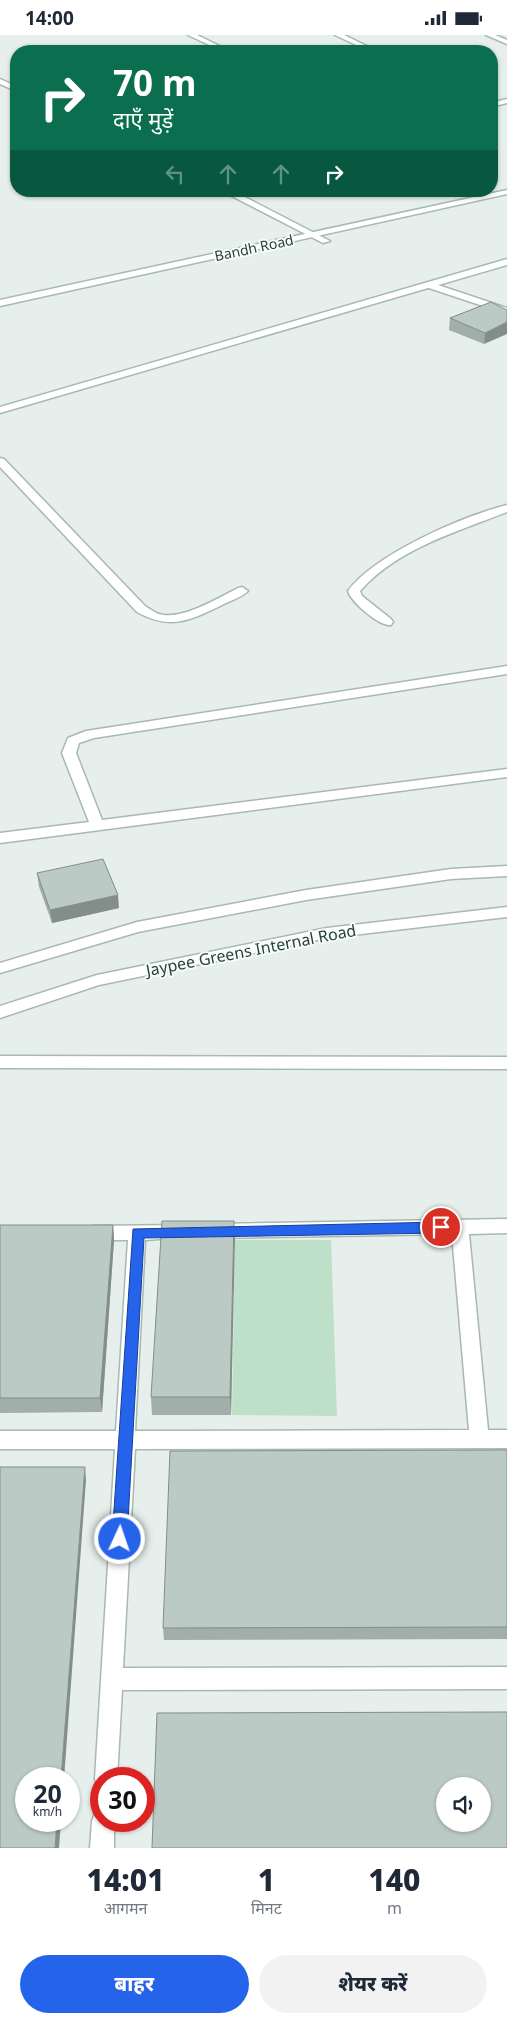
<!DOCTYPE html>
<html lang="hi">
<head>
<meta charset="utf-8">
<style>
  :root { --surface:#fff; --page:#f2f2f3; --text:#1f2937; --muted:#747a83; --accent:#2563eb }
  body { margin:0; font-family:"Noto Sans","Noto Sans Devanagari",sans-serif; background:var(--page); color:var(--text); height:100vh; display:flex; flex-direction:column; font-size:19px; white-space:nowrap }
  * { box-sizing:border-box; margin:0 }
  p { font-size:16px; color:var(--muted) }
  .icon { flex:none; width:28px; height:28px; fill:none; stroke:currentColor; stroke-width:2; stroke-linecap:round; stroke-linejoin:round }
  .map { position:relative; height:1813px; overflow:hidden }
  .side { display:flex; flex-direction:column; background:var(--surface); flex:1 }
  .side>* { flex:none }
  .top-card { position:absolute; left:10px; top:10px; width:488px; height:152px; border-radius:20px; box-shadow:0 1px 4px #0004; background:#0b6e4f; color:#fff; overflow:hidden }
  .tools { position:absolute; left:436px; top:1742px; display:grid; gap:10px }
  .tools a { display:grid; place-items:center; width:55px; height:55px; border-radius:50%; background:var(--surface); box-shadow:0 1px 4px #0004; font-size:25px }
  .speed { position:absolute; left:15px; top:1732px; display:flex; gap:10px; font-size:25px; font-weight:700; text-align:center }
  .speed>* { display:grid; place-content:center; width:65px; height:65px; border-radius:50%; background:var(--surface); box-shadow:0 1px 4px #0004; line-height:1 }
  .speed small { font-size:12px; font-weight:400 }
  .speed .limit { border:8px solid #d22; background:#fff; color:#111 }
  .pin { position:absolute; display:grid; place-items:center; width:42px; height:42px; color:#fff; margin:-21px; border:2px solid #fff; border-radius:50%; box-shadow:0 1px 5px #0007 }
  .me { position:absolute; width:55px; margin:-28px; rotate:3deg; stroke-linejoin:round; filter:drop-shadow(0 0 4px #0008) }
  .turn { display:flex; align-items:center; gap:18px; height:105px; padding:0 20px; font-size:22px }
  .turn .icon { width:65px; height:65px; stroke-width:2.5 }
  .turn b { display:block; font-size:35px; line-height:42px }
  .lanes { display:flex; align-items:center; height:48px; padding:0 20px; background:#0003; justify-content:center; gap:25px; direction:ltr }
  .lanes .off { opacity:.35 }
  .eta { display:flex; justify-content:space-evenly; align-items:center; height:85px; text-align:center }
  .eta b { font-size:30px; font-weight:800; line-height:35px }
  .cta { display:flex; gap:10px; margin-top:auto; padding:10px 20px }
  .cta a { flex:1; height:58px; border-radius:30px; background:var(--accent); color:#fff; font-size:20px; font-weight:800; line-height:58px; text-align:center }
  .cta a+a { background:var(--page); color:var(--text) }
  .status { display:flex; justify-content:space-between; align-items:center; height:35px; padding:0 25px; background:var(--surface); direction:ltr }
  .status svg { height:14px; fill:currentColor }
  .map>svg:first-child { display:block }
  .green { fill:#bfe0c8 }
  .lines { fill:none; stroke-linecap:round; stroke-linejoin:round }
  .lane-casing { stroke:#a8b8b2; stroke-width:3 }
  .street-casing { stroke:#a8b8b2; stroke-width:3 }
  .secondary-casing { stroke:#a4bbb3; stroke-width:3 }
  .lane { fill:#fff; fill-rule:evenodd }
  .street { fill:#fff; fill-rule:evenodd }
  .secondary { fill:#fff; fill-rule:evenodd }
  .wall { fill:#a1aea9 }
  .shaded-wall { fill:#838d89 }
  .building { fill:#bbcac4; stroke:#838d89; fill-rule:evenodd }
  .route { fill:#2563eb; stroke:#184099 }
  .labels { text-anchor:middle; stroke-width:4; stroke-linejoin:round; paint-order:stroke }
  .far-street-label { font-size:14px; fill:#24423a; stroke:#f7fbf9 }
  .street-label { font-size:16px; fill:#24423a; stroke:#f7fbf9 }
</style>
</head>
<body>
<div class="status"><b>14:00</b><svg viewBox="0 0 49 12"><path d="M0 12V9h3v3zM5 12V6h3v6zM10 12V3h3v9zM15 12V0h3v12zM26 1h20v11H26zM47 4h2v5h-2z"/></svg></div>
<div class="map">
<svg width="507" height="1813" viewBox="0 0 507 1813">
  <rect width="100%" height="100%" fill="#e6efeb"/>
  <!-- green -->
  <polygon class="green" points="235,1205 331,1205 337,1381 232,1380"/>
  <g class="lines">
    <defs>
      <g id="lane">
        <polygon points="248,156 232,161 228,159 233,156"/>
        <path d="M0,423L4,424L145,571C150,574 155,578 159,579C181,586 218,563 238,553L242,552L248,556C242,562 232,565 224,569C191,585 171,596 137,577L0,432Z"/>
      </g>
      <g id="street">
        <polygon points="188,0 197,0 230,16 222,16"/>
        <polygon points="335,0 344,0 377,16 369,16"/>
        <polygon points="486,0 495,0 507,5 507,9"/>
        <polygon points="0,44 16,51 16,56 0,49"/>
        <polygon points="507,64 507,68 491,72 491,68"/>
        <polygon points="222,156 233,156 330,206 323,208"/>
        <polygon points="426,248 432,248 507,273 507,279 426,252"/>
        <path d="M507,470V477C456,497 397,514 360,556L362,561L391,584L393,587L391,590C380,592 351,567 348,556C375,519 463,481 507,470Z"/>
        <polygon points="507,631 507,639 94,703 79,708 76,718 102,785 507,734 507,742 0,808 0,798 89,787 62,718 68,703 86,696"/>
        <polygon points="507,831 507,841 451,844 306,865 138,897 0,938 0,928 137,887 306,855 451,834"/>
        <polygon points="507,872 507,882 327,903 99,950 0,983 0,971 97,940 327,893"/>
        <polygon points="0,1021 507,1022 507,1034 0,1033"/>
        <polygon points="507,1184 507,1198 469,1199 488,1395 507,1395 507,1413 135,1414 123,1633 507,1632 507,1654 122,1655 117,1744 101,1744 101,1753 98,1752 95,1744 115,1414 0,1414 0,1396 116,1396 128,1205 94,1205 88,1203 85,1198 88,1193 94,1191 181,1190 187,1192 190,1197 187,1202 145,1205 135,1396 469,1395 452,1199 214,1203 208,1201 205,1196 208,1191 214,1189"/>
        <polygon points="101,1775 101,1786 114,1786 114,1813 90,1813 92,1786 95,1778"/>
      </g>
      <g id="secondary">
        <polygon points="507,155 507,159 0,271 0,265"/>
        <polygon points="507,224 507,230 0,378 0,372"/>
      </g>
    </defs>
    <!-- lane casing -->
    <use href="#lane" class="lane-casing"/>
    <!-- street casing -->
    <use href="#street" class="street-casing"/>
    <!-- secondary casing -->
    <use href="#secondary" class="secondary-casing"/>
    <!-- lane -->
    <use href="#lane" class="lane"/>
    <!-- street -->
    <use href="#street" class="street"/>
    <!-- secondary -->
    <use href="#secondary" class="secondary"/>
  </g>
  <!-- wall -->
  <g class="wall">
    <polygon points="491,267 484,309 449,295 450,283"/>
    <polygon points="37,838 119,873 52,888 39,852"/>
    <polygon points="234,1186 231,1380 152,1380 151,1362"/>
    <polygon points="0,1190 113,1190 114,1205 102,1377 0,1378"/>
    <polygon points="507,1415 507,1604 164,1605 163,1593"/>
  </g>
  <!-- shaded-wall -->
  <g class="shaded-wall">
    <polygon points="507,287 507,299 484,309 485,298"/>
    <polygon points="118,860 119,873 52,888 50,875"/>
    <polygon points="234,1186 235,1205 231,1380 230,1362"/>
    <polygon points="113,1190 114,1205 102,1377 100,1363"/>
    <polygon points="85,1432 86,1445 64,1744 61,1744"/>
    <polygon points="57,1786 61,1786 59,1813 55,1813"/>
  </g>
  <!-- building -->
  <g class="building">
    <polygon points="491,267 507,275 507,287 485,298 450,283"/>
    <polygon points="103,824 118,860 50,875 37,838"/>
    <polygon points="162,1186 234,1186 230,1362 151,1362"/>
    <polygon points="0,1190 113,1190 100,1363 0,1363"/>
    <polygon points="507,1415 507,1592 163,1593 170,1416"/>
    <polygon points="0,1432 85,1432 61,1744 26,1744 26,1786 57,1786 55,1813 0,1813"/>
    <path d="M507,1677V1813H152L157,1678ZM445,1751H482V1789H445Z"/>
  </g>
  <!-- route -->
  <polygon class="route" points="441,1187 448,1192 441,1198 144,1203 127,1504 125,1510 120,1512 114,1510 112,1504 133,1194"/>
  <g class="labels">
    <!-- far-street labels -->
    <g class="far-street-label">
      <text transform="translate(254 213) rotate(-12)" y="5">Bandh Road</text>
    </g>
    <!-- street labels -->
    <g class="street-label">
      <text transform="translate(251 915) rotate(-11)" y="6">Jaypee Greens Internal Road</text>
    </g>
  </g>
</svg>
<div class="tools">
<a><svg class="icon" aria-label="sound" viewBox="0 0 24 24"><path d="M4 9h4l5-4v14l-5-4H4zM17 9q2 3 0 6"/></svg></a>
</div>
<div class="speed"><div>20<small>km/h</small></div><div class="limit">30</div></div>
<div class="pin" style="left:441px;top:1192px;background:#d93025"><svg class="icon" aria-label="arrive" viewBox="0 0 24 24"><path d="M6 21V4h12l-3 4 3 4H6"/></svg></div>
<svg class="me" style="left:120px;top:1504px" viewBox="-20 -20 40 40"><circle r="17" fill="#2563eb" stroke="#fff" stroke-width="3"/><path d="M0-11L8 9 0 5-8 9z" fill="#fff"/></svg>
<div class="top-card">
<div class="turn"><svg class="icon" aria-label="right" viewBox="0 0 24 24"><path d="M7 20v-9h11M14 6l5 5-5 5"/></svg><div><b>70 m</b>दाएँ मुड़ें</div></div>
<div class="lanes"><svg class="icon off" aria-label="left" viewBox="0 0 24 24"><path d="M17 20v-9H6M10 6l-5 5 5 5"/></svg><svg class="icon off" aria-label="ahead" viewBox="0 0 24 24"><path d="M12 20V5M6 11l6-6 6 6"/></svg><svg class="icon off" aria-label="ahead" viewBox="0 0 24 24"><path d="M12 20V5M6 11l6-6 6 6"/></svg><svg class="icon" aria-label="right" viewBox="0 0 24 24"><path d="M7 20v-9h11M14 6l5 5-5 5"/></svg></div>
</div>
</div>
<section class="side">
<div class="eta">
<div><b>14:01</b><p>आगमन</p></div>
<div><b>1</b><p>मिनट</p></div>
<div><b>140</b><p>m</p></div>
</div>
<div class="cta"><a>बाहर</a><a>शेयर करें</a></div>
</section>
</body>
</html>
